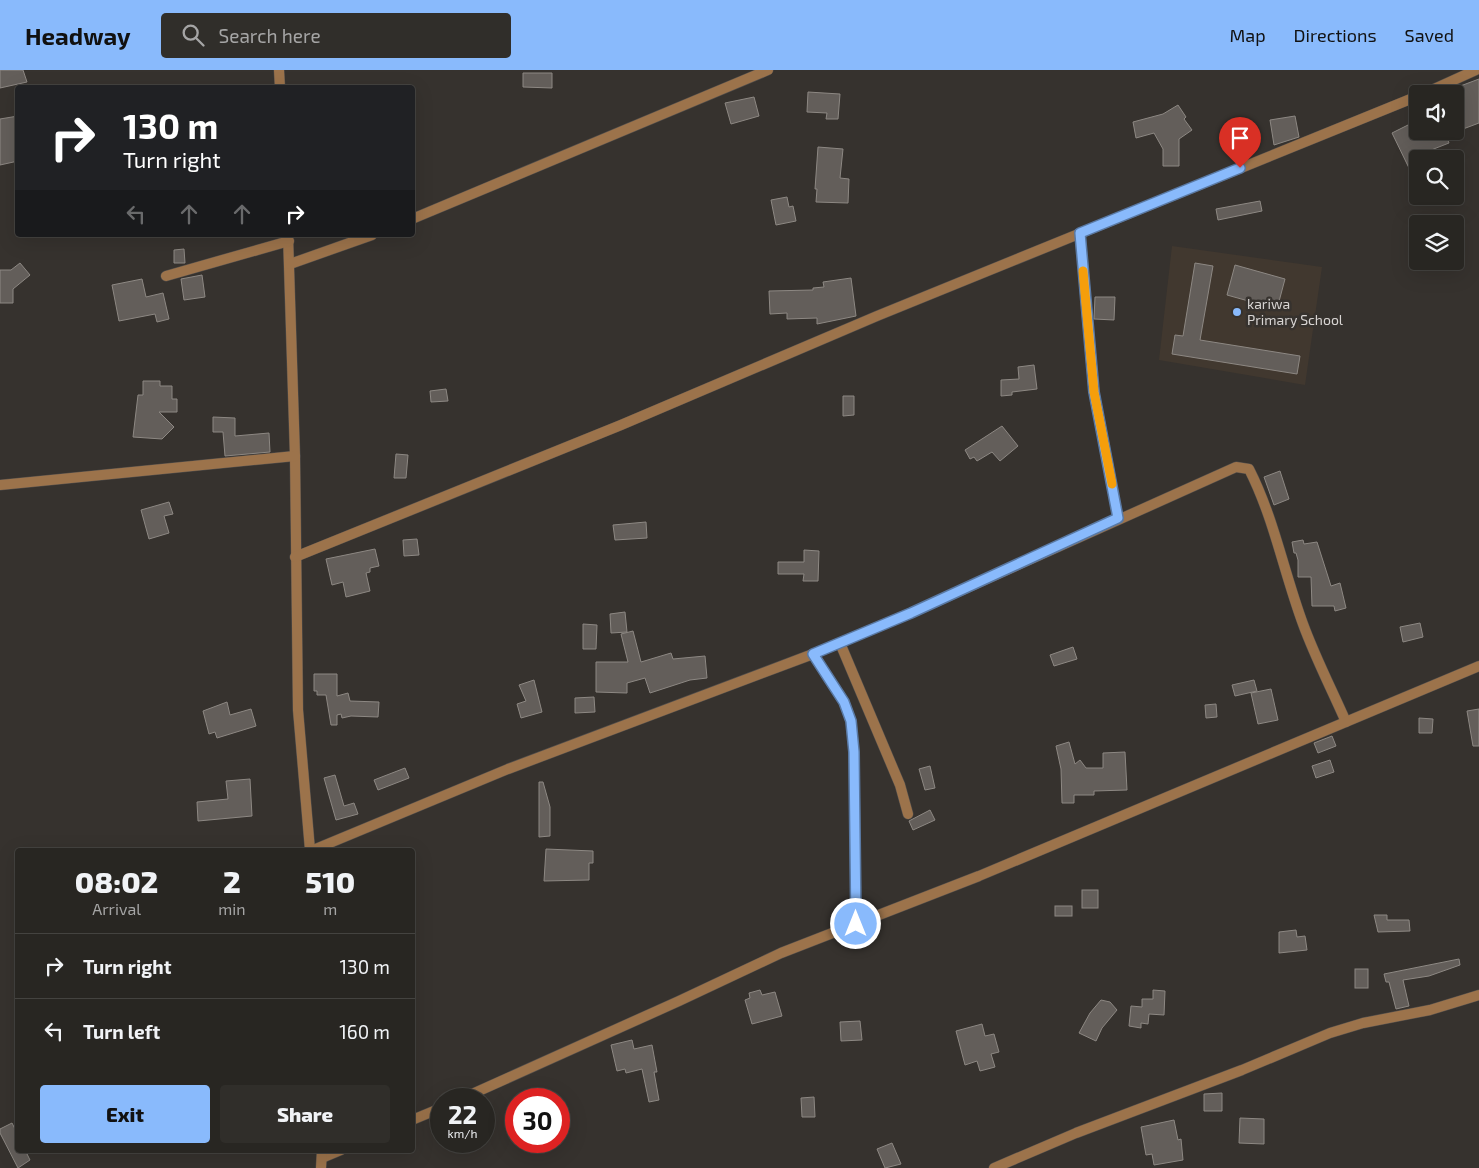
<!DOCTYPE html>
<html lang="en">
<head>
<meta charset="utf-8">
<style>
  :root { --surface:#282622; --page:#302e2a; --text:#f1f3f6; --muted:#a5a5a5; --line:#444340; --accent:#89bafc }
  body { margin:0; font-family:"Exo 2",sans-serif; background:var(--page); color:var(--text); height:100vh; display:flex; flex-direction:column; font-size:19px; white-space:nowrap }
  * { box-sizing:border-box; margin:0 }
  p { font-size:16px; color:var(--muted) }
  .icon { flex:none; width:28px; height:28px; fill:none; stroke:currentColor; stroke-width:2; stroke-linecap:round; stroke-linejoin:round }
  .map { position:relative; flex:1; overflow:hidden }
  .details { position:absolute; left:15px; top:778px; width:400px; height:305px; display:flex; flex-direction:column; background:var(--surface); border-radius:5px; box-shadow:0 5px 20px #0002,0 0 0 1px var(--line) }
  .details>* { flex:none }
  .top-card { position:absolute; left:15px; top:15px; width:400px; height:152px; border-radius:5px; box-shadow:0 5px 20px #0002,0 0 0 1px var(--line); background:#202124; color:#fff; overflow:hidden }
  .buttons { position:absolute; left:1409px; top:15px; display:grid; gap:10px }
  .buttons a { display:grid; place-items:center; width:55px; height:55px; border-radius:5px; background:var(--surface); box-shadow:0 5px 20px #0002,0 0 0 1px var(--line); font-size:25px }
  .speed { position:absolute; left:430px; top:1018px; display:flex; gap:10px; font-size:25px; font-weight:700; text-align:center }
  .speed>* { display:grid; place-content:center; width:65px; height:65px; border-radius:50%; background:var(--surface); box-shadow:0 5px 20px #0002,0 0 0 1px var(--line); line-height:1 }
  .speed small { font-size:12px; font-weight:400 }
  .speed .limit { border:8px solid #d22; background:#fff; color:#111 }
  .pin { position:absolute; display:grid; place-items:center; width:42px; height:42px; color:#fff; margin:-51px -21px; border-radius:50% 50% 50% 0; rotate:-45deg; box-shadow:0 0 5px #0007 }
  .pin .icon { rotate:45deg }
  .me { position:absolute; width:55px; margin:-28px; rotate:0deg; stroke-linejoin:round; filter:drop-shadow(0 0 4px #0008) }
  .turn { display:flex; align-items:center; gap:18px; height:105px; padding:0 25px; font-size:22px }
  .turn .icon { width:65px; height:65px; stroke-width:2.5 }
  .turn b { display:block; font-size:35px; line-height:42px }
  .lanes { display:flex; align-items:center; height:48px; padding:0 25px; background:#0003; justify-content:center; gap:25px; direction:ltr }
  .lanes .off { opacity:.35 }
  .eta { display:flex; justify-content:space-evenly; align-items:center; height:85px; text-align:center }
  .eta b { font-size:30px; font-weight:800; line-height:35px }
  .button { display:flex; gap:10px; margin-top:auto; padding:10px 25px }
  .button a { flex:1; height:58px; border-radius:5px; background:var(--accent); color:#111; font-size:20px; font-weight:800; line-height:58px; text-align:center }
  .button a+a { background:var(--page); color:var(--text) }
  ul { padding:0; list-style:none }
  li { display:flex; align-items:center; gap:15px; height:65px; padding:0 25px; border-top:1px solid var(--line) }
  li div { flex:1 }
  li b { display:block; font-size:19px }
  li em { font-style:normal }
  header { display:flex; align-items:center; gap:30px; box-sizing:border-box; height:70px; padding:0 25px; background:var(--accent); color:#111 }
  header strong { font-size:24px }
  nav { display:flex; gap:28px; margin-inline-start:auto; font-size:18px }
  .search { width:350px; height:45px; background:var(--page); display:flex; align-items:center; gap:12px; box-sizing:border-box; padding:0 18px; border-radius:5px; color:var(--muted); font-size:19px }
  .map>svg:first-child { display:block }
  .built { fill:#41382f }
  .building { fill:#635e5a; stroke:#8d8883 }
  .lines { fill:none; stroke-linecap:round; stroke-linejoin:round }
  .street-casing { stroke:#534f4c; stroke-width:11 }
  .street { stroke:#9c734b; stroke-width:10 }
  .route-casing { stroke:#5979a4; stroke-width:12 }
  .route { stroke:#89bafc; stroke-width:9 }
  .slow { stroke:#f59e0b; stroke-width:9 }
  .poi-dot { fill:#89bafc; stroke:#36322e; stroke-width:2 }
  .labels { text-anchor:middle; stroke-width:5; stroke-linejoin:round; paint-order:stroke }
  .poi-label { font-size:14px; fill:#d8d5d3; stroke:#36322e; text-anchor:start }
</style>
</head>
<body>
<header>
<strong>Headway</strong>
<div class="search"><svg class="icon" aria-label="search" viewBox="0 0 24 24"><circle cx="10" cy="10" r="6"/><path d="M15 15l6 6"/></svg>Search here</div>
<nav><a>Map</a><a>Directions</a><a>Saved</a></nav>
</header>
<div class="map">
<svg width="1479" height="1098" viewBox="0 0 1479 1098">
  <rect width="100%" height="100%" fill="#36322e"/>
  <!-- built -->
  <polygon class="built" points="1172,176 1322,197 1305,315 1159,290"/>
  <!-- building -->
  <g class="building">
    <polygon points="0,0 23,0 27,12 0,18"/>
    <polygon points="523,3 552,3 552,18 523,17"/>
    <polygon points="1479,9 1479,53 1455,62 1455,18"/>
    <polygon points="808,22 840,24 838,49 826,49 827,43 807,42"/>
    <polygon points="754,27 759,46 731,54 725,33"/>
    <polygon points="1178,35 1186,47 1184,49 1192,60 1179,69 1179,96 1163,96 1163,79 1154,63 1136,68 1133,52 1163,44"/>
    <polygon points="18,46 18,91 0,95 0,49"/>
    <polygon points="1295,46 1299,67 1274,75 1270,50"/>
    <polygon points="1412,53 1416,61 1444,61 1449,73 1426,82 1429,89 1418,89 1418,94 1409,98 1392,63"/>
    <polygon points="818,77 843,79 840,108 849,109 848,133 816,132 817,119 815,119"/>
    <polygon points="787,127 789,137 793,136 796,151 776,155 771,130"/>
    <polygon points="1260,131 1262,141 1218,150 1216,139"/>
    <polygon points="184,179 185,193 174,193 174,180"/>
    <polygon points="20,193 30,205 13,219 13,233 0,233 0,200 11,200"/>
    <polygon points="1195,193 1213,196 1200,270 1300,286 1297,304 1172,284 1175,265 1183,266"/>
    <polygon points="1235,195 1285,209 1277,239 1227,225"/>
    <polygon points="202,205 205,227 184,230 181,209"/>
    <polygon points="851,208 856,246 817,254 817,248 787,249 787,243 770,244 769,221 813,220 813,218 824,217 823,212"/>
    <polygon points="142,209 146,227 163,223 169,249 157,252 155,244 119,251 112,215"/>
    <polygon points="1095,227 1115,227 1114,250 1094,249"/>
    <polygon points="1034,295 1037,319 1012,322 1012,325 1001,326 1001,310 1019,309 1018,297"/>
    <polygon points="143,311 160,311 160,316 172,316 172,329 177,329 177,342 159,342 174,357 162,369 133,367 138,325 143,325"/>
    <polygon points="446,319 448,331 431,332 430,321"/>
    <polygon points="843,326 854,326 854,345 843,346"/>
    <polygon points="213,347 235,348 235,366 269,363 270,382 225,386 223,362 213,362"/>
    <polygon points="1002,356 1018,376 1000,391 992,382 977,391 974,387 970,389 965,380"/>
    <polygon points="396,384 408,385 406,408 394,408"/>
    <polygon points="1280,401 1289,429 1274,435 1264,407"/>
    <polygon points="169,432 173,444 164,446 169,463 149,469 141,440"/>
    <polygon points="646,452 647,468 615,470 613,455"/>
    <polygon points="417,469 419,485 404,486 403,470"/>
    <polygon points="1303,470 1304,474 1317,472 1331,516 1340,513 1346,538 1335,541 1334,536 1312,536 1311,507 1298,507 1298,490 1296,483 1294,483 1292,472"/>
    <polygon points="375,479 379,496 370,498 370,502 366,503 370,521 346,527 343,512 332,515 326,489"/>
    <polygon points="804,480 819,481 818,511 803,511 804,504 778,504 778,492 804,492"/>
    <polygon points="625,542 627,562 611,563 610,544"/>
    <polygon points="1420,553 1423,567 1403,572 1400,557"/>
    <polygon points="583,554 597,555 596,579 583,579"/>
    <polygon points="633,561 641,592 671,583 673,589 705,586 707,608 690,610 650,623 645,608 627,613 627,623 596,622 596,592 628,592 621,564"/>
    <polygon points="1073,577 1077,589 1054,596 1050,585"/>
    <polygon points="314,604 337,604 337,626 348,623 350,631 379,632 378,647 351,646 342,648 341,644 337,645 337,655 331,655 326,625 317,625 317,621 314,621"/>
    <polygon points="534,610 542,642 521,648 517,634 526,631 519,615"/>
    <polygon points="1254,610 1257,621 1235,626 1232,615"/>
    <polygon points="1271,619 1278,650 1258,654 1251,623"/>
    <polygon points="594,627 595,642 575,643 575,628"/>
    <polygon points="227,632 230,645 251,639 256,656 217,668 215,662 209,664 203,641"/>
    <polygon points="1216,634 1217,647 1206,648 1205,635"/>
    <polygon points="1479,639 1479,676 1473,676 1467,641"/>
    <polygon points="1419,648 1433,649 1432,663 1419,663"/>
    <polygon points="1332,666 1336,676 1318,683 1314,673"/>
    <polygon points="1069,672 1075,694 1080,690 1086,698 1103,698 1103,683 1125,682 1127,720 1094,721 1094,725 1074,725 1074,733 1062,733 1061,699 1056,676"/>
    <polygon points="1330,690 1334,702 1316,708 1312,696"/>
    <polygon points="930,696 935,718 925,720 919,699"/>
    <polygon points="405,698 409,708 378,720 374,710"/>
    <polygon points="335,705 344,736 354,733 358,744 336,750 324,708"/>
    <polygon points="250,709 252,746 198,751 197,732 228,729 226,711"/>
    <polygon points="539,712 543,712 550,737 550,766 539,767"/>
    <polygon points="930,740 935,750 913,760 909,751"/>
    <polygon points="546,779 593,781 593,793 589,793 589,810 544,811"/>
    <rect x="1082" y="820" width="16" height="18"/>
    <rect x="1055" y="836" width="17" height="10"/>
    <polygon points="1374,845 1387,845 1387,850 1409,850 1410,861 1378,862"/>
    <polygon points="1296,860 1297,867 1305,866 1307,880 1279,883 1279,862"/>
    <polygon points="1459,889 1460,895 1429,906 1403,910 1409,936 1396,939 1389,912 1386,912 1384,904"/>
    <rect x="1355" y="899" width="13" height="19"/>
    <polygon points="760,920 762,925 775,922 782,946 752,954 745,930 750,928 749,923"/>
    <polygon points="1153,920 1165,921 1164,945 1149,944 1148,954 1141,953 1141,958 1129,956 1131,936 1142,937 1142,929 1153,929"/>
    <polygon points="1101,930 1110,932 1117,940 1102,958 1096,971 1079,963 1090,943"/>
    <polygon points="860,951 862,970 841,971 840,952"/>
    <polygon points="982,954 985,966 994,964 999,982 991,984 995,997 980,1001 977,991 965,995 956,961"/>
    <polygon points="632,970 634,979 652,975 657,1002 654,1002 659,1030 649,1032 642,999 626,1003 625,999 617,1001 611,975"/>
    <polygon points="1222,1023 1222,1041 1204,1041 1204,1024"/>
    <polygon points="814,1027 815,1047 802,1047 801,1028"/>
    <polygon points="1240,1048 1264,1049 1264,1074 1239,1073"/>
    <polygon points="1174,1050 1178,1070 1181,1069 1183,1090 1154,1095 1152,1084 1146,1085 1141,1057"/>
    <polygon points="12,1053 18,1065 18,1080 25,1080 30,1090 18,1098 0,1063 0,1059"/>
    <polygon points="892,1073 901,1094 885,1098 877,1079"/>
  </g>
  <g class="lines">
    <defs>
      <g id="street">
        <polyline points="279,0 280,18"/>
        <polyline points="1423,24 1476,0"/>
        <polyline points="412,149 768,0"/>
        <polyline points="1080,163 1094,322 1118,448"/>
        <polyline points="288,165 295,386 298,640 310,780"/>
        <polyline points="290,194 372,165"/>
        <polyline points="166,206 289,171"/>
        <polyline points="0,415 295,386"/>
        <polyline points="295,487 621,355 877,246 1418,26"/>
        <polyline points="840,573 900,715 908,744"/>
        <polyline points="813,584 844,632 851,651 854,682 856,854"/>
        <path d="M313,780L508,699L813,584L911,543L1236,397L1249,399C1274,448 1284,503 1303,554C1315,587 1332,620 1346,652"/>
        <polyline points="461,1029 679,931 781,883 979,806 1479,596"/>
        <polyline points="412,1050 441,1038"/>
        <polyline points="322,1088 341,1080"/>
        <polyline points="321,1098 322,1080"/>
        <polyline points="994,1098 1076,1063 1242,1000 1330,963 1363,953 1430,940 1479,925"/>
      </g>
    </defs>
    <!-- street casing -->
    <use href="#street" class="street-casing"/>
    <!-- street -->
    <use href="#street" class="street"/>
  </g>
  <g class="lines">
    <defs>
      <polyline id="route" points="856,854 854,682 851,651 844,632 813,584 911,543 1118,448 1094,322 1080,163 1240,98"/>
    </defs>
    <!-- route casing -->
    <use href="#route" class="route-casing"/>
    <!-- route -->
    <use href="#route" class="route"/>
    <!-- slow -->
    <polyline class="slow" points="1083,201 1094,322 1112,414"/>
  </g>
  <!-- markers -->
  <circle class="poi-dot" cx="1237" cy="242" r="5"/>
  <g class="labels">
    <!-- poi labels -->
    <g class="poi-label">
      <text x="1247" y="239">kariwa<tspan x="1247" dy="16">Primary School</tspan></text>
    </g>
  </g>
</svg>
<div class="buttons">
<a><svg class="icon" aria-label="sound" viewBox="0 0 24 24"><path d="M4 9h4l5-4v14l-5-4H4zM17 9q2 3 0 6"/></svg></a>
<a><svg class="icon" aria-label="search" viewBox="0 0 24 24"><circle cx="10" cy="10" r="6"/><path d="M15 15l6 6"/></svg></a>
<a><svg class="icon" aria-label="layers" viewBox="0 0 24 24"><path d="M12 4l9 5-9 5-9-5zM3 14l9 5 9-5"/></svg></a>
</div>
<div class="speed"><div>22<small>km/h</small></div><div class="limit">30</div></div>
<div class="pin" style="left:1240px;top:98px;background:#d93025"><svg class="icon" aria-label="arrive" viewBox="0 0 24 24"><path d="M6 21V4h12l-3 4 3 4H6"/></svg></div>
<svg class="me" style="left:856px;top:854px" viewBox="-20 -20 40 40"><circle r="17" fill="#89bafc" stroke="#fff" stroke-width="3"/><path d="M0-11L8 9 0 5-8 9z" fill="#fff"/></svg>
<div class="top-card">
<div class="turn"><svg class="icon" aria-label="right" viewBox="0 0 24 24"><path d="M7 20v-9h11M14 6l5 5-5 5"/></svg><div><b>130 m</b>Turn right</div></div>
<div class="lanes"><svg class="icon off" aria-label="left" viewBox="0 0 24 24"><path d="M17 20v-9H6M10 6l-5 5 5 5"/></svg><svg class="icon off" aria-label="ahead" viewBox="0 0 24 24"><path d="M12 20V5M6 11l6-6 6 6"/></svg><svg class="icon off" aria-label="ahead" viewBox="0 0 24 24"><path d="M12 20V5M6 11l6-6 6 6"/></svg><svg class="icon" aria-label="right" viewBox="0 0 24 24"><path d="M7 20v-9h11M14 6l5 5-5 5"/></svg></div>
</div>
<section class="details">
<div class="eta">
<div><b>08:02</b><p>Arrival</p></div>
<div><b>2</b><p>min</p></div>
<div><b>510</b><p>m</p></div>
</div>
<ul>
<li><svg class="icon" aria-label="right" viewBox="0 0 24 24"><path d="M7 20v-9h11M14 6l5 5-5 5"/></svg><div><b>Turn right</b></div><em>130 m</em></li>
<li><svg class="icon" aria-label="left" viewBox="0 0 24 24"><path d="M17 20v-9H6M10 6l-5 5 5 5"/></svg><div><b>Turn left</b></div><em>160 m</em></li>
</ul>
<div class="button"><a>Exit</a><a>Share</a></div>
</section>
</div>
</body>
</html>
